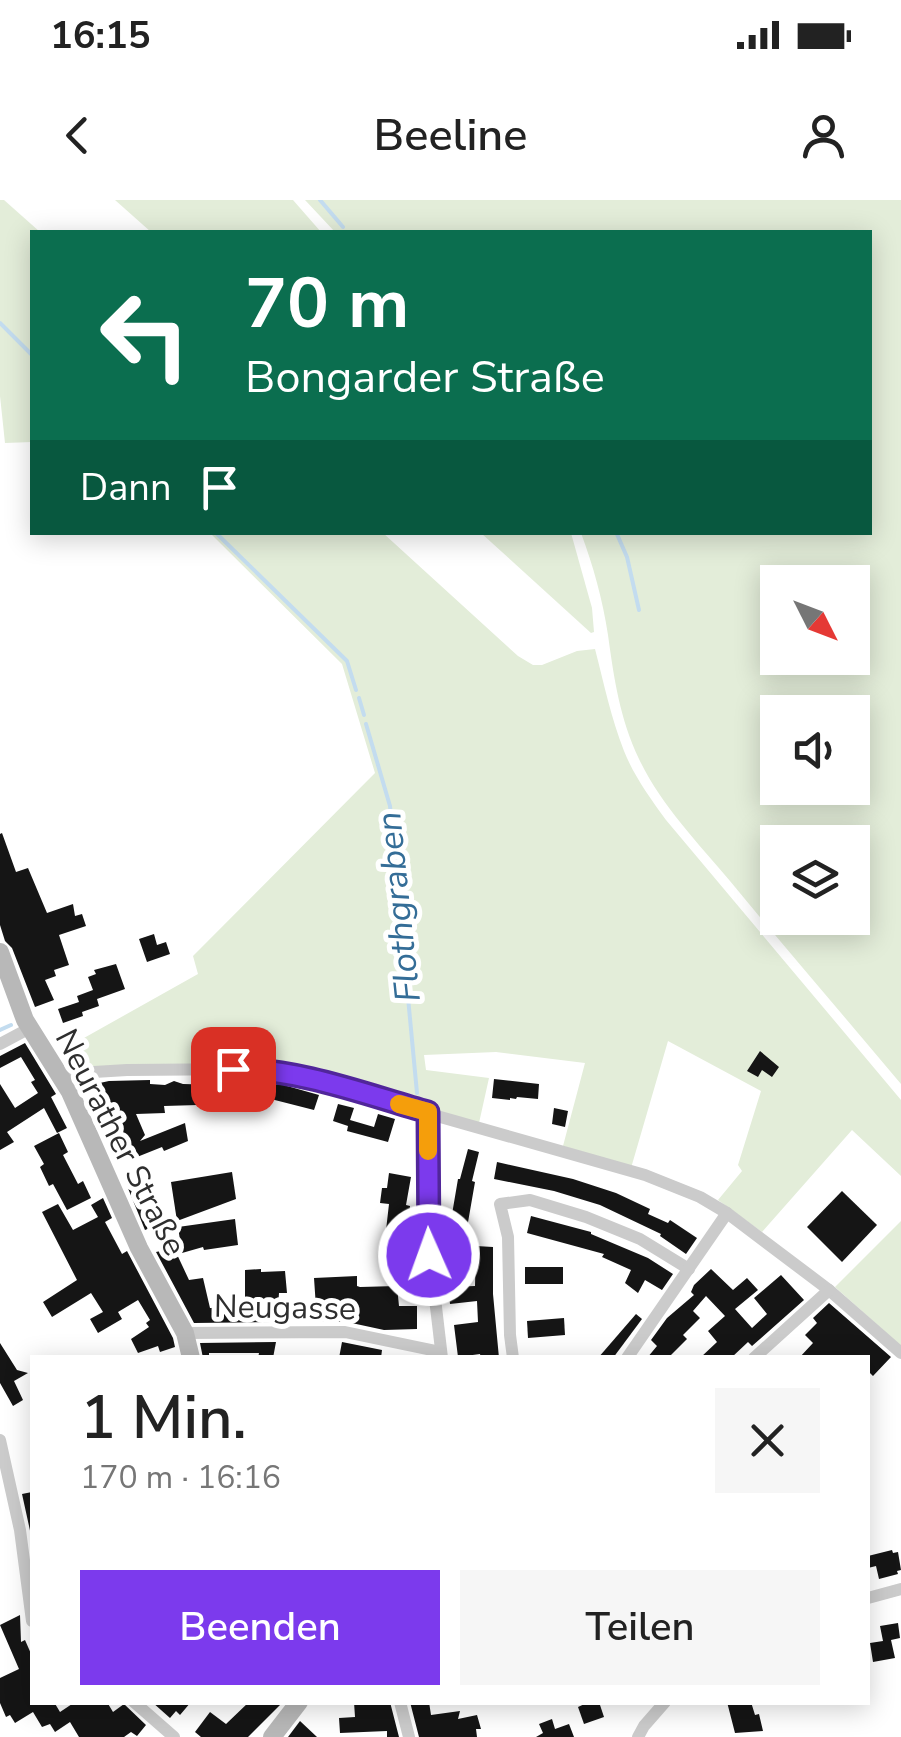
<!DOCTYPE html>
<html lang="de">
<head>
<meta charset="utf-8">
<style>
  :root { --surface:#fff; --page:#f6f6f6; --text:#222; --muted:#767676; --accent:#7c3aed }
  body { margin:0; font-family:"Nunito Sans",sans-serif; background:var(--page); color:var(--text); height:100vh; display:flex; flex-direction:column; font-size:38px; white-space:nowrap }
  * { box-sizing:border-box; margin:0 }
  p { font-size:32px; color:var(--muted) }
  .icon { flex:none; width:55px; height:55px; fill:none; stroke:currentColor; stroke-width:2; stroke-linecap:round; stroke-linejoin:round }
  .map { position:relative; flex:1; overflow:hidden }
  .panel { position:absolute; left:30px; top:1155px; width:840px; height:350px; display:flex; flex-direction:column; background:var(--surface); border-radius:0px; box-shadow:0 5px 25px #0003 }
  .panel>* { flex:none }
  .banner { position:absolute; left:30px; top:30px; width:842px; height:305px; border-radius:0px; box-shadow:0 5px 25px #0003; background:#0b6e4f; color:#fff; overflow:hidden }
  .needle { width:65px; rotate:132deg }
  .fabs { position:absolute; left:760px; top:365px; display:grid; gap:20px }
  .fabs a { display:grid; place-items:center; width:110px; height:110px; border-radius:0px; background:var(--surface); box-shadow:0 5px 25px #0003; font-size:50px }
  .pin { position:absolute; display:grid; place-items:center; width:85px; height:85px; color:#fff; margin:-42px; border-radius:20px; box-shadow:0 5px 15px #0006 }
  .me { position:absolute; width:110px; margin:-55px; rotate:358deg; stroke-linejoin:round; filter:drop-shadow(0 0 8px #0008) }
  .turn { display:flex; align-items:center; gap:35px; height:210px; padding:0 50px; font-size:45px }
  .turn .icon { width:130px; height:130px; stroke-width:2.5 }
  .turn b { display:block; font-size:70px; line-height:85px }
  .then { display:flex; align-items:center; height:95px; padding:0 50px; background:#0003; gap:20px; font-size:38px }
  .round { display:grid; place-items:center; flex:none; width:105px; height:105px; border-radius:0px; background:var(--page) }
  .overview { display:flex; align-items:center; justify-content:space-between; height:170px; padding:0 50px }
  h1 { font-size:60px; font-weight:600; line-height:75px }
  .action { display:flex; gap:20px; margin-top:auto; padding:20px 50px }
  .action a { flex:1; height:115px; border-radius:0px; background:var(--accent); color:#fff; font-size:40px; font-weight:600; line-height:115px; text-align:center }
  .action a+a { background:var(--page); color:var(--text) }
  .status { display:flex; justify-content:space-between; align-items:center; height:70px; padding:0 50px; background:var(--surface); direction:ltr }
  .status svg { height:28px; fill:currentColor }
  header { display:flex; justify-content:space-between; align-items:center; height:130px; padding:0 50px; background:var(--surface); font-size:45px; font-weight:600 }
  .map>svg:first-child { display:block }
  .green { fill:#e3edd9; fill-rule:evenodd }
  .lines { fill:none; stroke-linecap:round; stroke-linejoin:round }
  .stream { stroke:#c3dcef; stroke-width:4 }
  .building { fill:#151515 }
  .street { stroke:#cbcbcb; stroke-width:12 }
  .secondary { stroke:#b8b8b8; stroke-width:18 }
  .route-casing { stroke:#51269a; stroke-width:25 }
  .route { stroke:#7c3aed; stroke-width:18 }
  .slow { stroke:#f59e0b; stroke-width:18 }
  .labels { text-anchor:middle; stroke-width:10; stroke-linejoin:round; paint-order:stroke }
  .street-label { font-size:32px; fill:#2e2e2e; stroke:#fff }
  .water-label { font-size:35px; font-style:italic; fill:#346d97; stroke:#fff }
</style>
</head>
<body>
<div class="status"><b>16:15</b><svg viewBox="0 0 49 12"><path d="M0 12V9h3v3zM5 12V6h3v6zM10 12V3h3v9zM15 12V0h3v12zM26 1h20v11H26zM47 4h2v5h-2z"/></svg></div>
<header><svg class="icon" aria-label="back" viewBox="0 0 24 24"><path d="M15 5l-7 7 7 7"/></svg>Beeline<svg class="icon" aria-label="person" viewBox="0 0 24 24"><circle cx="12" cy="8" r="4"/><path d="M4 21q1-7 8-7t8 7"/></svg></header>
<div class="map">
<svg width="901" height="1537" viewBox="0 0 901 1537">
  <rect width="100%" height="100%" fill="#fff"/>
  <!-- green -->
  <g class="green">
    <polygon points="0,0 4,0 40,32 32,32 32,242 5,243 0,196"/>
    <polygon points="115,0 293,0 321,32 151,32"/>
    <path d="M305,0H901V884C844,816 786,749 730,681C698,643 661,605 639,559C620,519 614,479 608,435C603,401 593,365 581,333L870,332V32H335ZM778,382H852V458H778ZM778,512H852V588H778ZM778,642H852V718H778Z"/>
    <path d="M210,333H383L518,456L533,465H542L577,451L595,449C604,484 611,518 624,551C634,576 650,598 666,620L901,900V976L852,930L762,1032L718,1000L742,971L738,965L761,891L668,841L631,968L563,946L585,863L496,852L424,855L426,870L489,878L479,923L252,863L69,867L59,852L198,774L193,756L375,573L342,464Z"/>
    <polygon points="481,333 571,333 592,408 594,432 591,433"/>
    <polygon points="901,1021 901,1146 835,1087"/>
  </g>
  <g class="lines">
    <!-- stream -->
    <g class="stream">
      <polyline points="320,0 343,27"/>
      <polyline points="0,123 32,155"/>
      <polyline points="215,332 347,461 356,490"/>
      <polyline points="616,332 627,357 639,410"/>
      <polyline points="359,498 364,515"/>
      <polyline points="366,524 390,606 417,893"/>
      <polyline points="0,830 11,825"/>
    </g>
  </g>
  <!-- building -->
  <g class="building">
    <polygon points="2,633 16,672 28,668 47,713 73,704 75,716 82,714 86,726 59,735 69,765 54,770 56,776 45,780 54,800 35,807 12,748 5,741 0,725 0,634"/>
    <polygon points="154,734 157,745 166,742 170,754 147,762 139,739"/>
    <polygon points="116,764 125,789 97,799 99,806 82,812 83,816 63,823 58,809 79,802 77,796 93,790 88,777 96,774 94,770"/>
    <polygon points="25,843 56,894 51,897 67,928 57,933 44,908 7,932 14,942 0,950 0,884 15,908 38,893 31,882 35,880 21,857 0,868 0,856"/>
    <polygon points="760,851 779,867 772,877 762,870 758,877 747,871"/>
    <polygon points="494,879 539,884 538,899 517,897 516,899 510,898 510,900 492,898"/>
    <polygon points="150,880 150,884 165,885 174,881 183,884 260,886 280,884 319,895 314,910 263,897 262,911 247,911 247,907 224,907 232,904 164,906 165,913 136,914 145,935 140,941 185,923 188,941 164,951 162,947 132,959 124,938 108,945 91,902 88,903 81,887 109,881"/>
    <polygon points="338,904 354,908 350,920 374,927 378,914 395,919 388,942 347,931 348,926 333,921"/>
    <polygon points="554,908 568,911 565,927 552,924"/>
    <polygon points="59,933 68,952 63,955 78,984 83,981 91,998 67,1010 53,984 49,986 40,967 44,964 34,946"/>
    <polygon points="468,949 479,952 472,981 475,982 467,1028 450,1026 458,979 460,979"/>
    <polygon points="497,962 573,979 616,993 650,1009 648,1014 668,1023 670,1020 697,1038 686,1054 660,1036 661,1034 600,1005 554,991 494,979"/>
    <polygon points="141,969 164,1022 145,1030 123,976"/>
    <polygon points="232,972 236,999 177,1021 171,982"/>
    <polygon points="389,973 411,977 406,1005 410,1006 407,1041 385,1039 389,1004 380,1003 382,988 387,988"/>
    <polygon points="842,991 877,1025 842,1062 807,1027"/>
    <polygon points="103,998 112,1018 105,1022 122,1054 127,1051 173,1138 175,1147 160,1152 158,1146 138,1153 131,1139 149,1127 146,1123 150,1120 138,1100 118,1112 122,1119 98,1133 90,1119 103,1112 91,1093 52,1117 43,1102 77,1080 42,1012 58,1004 73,1030 98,1017 91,1005"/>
    <polygon points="531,1016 591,1032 591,1034 648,1058 673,1074 662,1090 645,1080 638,1093 625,1083 631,1070 602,1057 604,1054 527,1033"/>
    <polygon points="235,1019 238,1045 204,1050 203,1047 182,1053 178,1027"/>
    <polygon points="476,1046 493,1047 493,1094 499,1158 481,1158 480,1154 458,1157 454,1125 478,1122 477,1101 450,1104 448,1087 475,1086"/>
    <polygon points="174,1048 189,1080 203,1078 210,1108 239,1107 239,1103 245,1103 245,1070 261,1069 261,1072 285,1071 287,1093 279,1093 277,1122 194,1123 156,1052"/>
    <polygon points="415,1067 418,1081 401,1084 399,1070"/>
    <rect x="525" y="1067" width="38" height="17"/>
    <polygon points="711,1069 733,1090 747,1078 758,1090 735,1109 752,1128 767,1114 754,1098 781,1075 804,1100 752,1146 748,1142 731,1158 700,1158 717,1142 708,1131 725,1116 706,1096 693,1111 700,1118 683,1135 687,1139 668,1158 647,1158 657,1146 651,1140 667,1118 694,1095 691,1092 694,1085"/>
    <polygon points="357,1076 357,1086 360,1087 397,1086 399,1106 417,1106 417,1129 384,1130 347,1122 317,1122 314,1078"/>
    <polygon points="829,1103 891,1157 873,1176 868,1171 868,1158 799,1158 813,1143 805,1135 817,1123 813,1118"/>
    <polygon points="636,1114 642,1119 613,1158 598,1158"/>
    <polygon points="564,1118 565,1135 528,1138 527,1121"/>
    <polygon points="276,1142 273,1158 258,1158 259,1153 209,1153 209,1158 203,1158 200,1143"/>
    <polygon points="342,1142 382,1150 381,1158 339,1158"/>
    <polygon points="0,1143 17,1170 28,1173 14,1181 23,1200 13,1206 0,1183"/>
    <polygon points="32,1292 32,1334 31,1335 22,1294"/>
    <polygon points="892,1350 893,1353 898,1352 901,1370 897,1371 898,1374 879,1379 876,1366 868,1368 868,1356"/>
    <polygon points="20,1415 21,1442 25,1440 32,1456 32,1502 54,1502 60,1512 75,1502 107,1502 113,1512 124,1504 146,1525 137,1536 131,1532 124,1537 79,1537 70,1522 55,1532 50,1524 42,1527 33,1512 15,1523 10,1515 6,1517 0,1503 0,1478 19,1469 0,1425"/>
    <polygon points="898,1423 900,1438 891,1440 895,1458 873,1462 870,1443 883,1441 880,1426"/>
    <polygon points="152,1502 191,1502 180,1515 176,1511 170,1518"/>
    <polygon points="249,1502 283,1502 248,1537 201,1537 195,1532 210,1512 226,1524"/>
    <polygon points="354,1502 390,1502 399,1537 387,1537 387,1531 340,1533 339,1518 355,1517"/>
    <polygon points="410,1502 429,1502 431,1515 460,1511 458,1519 477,1515 481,1529 476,1529 477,1537 419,1537"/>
    <polygon points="589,1502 599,1502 604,1517 584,1524 578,1507"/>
    <polygon points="727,1502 751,1502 755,1515 759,1514 763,1531 735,1533"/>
    <polygon points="552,1519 555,1529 569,1524 574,1537 536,1537 543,1533 539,1524"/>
    <polygon points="300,1521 317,1537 288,1537"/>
  </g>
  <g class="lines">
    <!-- street -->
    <g class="street">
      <polyline points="0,844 30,828"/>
      <polyline points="61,874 127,870 250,869 282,872 645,975 700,997 727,1013 829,1090 901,1153"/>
      <polyline points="428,912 428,1039 442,1158"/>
      <polyline points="185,1133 345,1132 441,1152"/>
      <polyline points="513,1158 510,1135 508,1037 500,1004 530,1000 586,1017 640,1039 689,1069"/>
      <polyline points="627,1158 727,1013"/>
      <polyline points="754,1158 829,1090"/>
      <polyline points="0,1240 20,1330 32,1421"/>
      <polyline points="868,1398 901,1389"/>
      <polyline points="134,1502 174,1537"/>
      <polyline points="400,1502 409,1537"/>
      <polyline points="638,1537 644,1526 665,1502"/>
    </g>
    <!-- secondary -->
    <g class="secondary">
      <polyline points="0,752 25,820 70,892 139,1048 185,1133 191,1158"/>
      <polyline points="272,1537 299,1502"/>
    </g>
  </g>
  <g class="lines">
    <defs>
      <path id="route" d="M233,869C300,869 364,894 428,912L429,1055"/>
    </defs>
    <!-- route casing -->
    <use href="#route" class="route-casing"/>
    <!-- route -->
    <use href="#route" class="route"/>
    <!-- slow -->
    <polyline class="slow" points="399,904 428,912 428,951"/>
  </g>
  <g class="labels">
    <!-- street labels -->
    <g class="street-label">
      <text transform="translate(121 942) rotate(63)" y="11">Neurather Straße</text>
      <text transform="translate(285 1107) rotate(1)" y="11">Neugasse</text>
    </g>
    <!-- water labels -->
    <g class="water-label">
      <text transform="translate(398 707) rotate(-96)" y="12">Flothgraben</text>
    </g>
  </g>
</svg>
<div class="fabs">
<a><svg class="needle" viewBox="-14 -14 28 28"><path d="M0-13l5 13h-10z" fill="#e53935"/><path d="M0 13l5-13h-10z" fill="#767676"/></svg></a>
<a><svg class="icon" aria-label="sound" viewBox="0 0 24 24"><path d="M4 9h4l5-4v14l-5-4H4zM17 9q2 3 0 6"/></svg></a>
<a><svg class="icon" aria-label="layers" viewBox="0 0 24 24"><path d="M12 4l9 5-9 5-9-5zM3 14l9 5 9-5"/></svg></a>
</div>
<div class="pin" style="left:233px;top:869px;background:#d93025"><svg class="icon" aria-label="arrive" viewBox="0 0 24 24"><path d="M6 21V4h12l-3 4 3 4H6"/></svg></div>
<svg class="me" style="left:429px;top:1055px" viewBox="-20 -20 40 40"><circle r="17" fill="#7c3aed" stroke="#fff" stroke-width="3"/><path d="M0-11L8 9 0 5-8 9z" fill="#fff"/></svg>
<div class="banner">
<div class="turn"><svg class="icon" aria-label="left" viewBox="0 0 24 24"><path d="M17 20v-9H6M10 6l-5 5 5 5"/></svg><div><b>70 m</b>Bongarder Straße</div></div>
<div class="then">Dann<svg class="icon" aria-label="arrive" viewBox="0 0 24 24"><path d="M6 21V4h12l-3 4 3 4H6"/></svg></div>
</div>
<section class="panel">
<div class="overview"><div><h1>1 Min.</h1><p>170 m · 16:16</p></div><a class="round"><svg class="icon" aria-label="close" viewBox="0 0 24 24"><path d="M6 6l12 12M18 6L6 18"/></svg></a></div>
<div class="action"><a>Beenden</a><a>Teilen</a></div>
</section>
</div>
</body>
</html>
